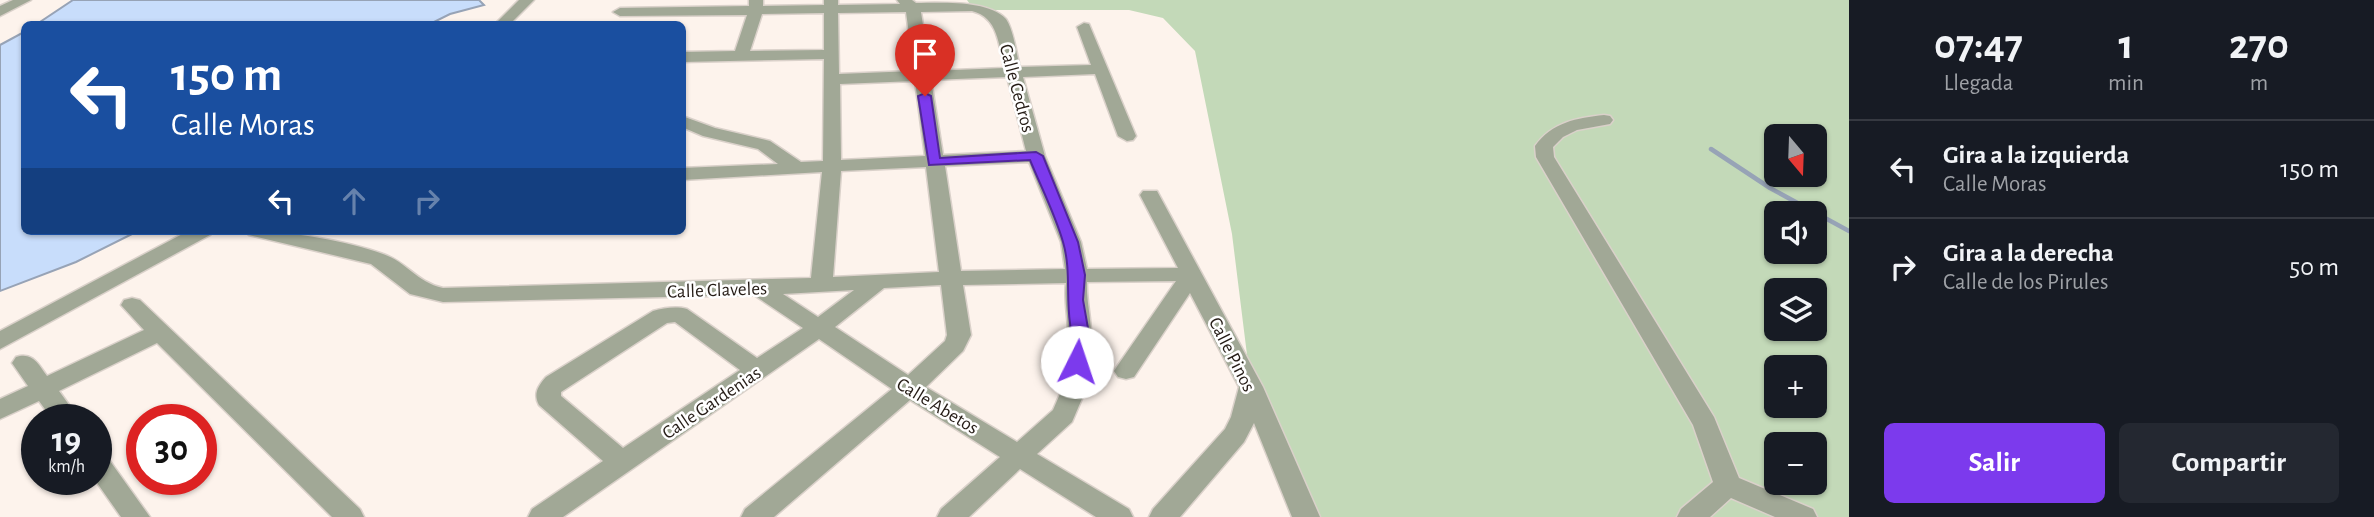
<!DOCTYPE html>
<html lang="es">
<head>
<meta charset="utf-8">
<style>
  :root { --surface:#171b24; --page:#242831; --text:#f1f3f6; --muted:#9ea1a6; --line:#363941; --accent:#7c3aed }
  body { margin:0; font-family:"Alegreya Sans",sans-serif; background:var(--page); color:var(--text); height:100vh; display:flex; flex-direction:column; font-size:26px; white-space:nowrap }
  * { box-sizing:border-box; margin:0 }
  p { font-size:23px; color:var(--muted) }
  .icon { flex:none; width:38px; height:38px; fill:none; stroke:currentColor; stroke-width:2; stroke-linecap:round; stroke-linejoin:round }
  .map { position:relative; flex:1; overflow:hidden }
  .sheet { display:flex; flex-direction:column; background:var(--surface); width:525px }
  .sheet>* { flex:none }
  .banner { position:absolute; left:21px; top:21px; width:665px; height:214px; border-radius:10px; box-shadow:0 2px 5px #0004; background:#1a4fa0; color:#fff; overflow:hidden }
  .needle { width:46px; rotate:161deg }
  .controls { position:absolute; left:1764px; top:124px; display:grid; gap:14px }
  .controls a { display:grid; place-items:center; width:63px; height:63px; border-radius:10px; background:var(--surface); box-shadow:0 2px 5px #0004; font-size:35px }
  .speed { position:absolute; left:21px; top:404px; display:flex; gap:14px; font-size:35px; font-weight:700; text-align:center }
  .speed>* { display:grid; place-content:center; width:91px; height:91px; border-radius:50%; background:var(--surface); box-shadow:0 2px 5px #0004; line-height:1 }
  .speed small { font-size:18px; font-weight:400 }
  .speed .limit { border:10px solid #d22; background:#fff; color:#111 }
  .pin { position:absolute; display:grid; place-items:center; width:60px; height:60px; color:#fff; margin:-72px -30px; border-radius:50% 50% 50% 0; rotate:-45deg; box-shadow:0 0 7px #0007 }
  .pin .icon { rotate:45deg }
  .me { position:absolute; width:77px; margin:-38px; rotate:4deg; stroke-linejoin:round; filter:drop-shadow(0 0 5px #0008) }
  .turn { display:flex; align-items:center; gap:24px; height:147px; padding:0 35px; font-size:32px }
  .turn .icon { width:91px; height:91px; stroke-width:2.5 }
  .turn b { display:block; font-size:49px; line-height:60px }
  .lanes { display:flex; align-items:center; height:66px; padding:0 35px; background:#0003; justify-content:center; gap:35px; direction:ltr }
  .lanes .off { opacity:.35 }
  .eta { display:flex; justify-content:space-evenly; align-items:center; height:119px; text-align:center }
  .eta b { font-size:42px; font-weight:600; line-height:49px }
  .cta { display:flex; gap:14px; margin-top:auto; padding:14px 35px }
  .cta a { flex:1; height:80px; border-radius:10px; background:var(--accent); color:#fff; font-size:28px; font-weight:600; line-height:80px; text-align:center }
  .cta a+a { background:var(--page); color:var(--text) }
  ul { padding:0; list-style:none }
  li { display:flex; align-items:center; gap:21px; height:98px; padding:0 35px; border-top:2px solid var(--line) }
  li div { flex:1 }
  li b { display:block; font-size:26px }
  li em { font-style:normal }
  main { display:flex; flex:1; min-height:0 }
  .map>svg:first-child { display:block }
  .green { fill:#c3d9b8; fill-rule:evenodd }
  .water { fill:#c8ddfb; stroke:#97a3b6; stroke-width:2 }
  .lines { fill:none; stroke-linecap:round; stroke-linejoin:round }
  .stream { stroke:#97a3b6; stroke-width:4.5 }
  .minor-casing { stroke:#dad1ca; stroke-width:3 }
  .minor { fill:#a1a896; fill-rule:evenodd }
  .route { fill:#7c3aed; stroke:#51269a; stroke-width:2 }
  .labels { text-anchor:middle; stroke-width:5; stroke-linejoin:round; paint-order:stroke }
  .street-label { font-size:19px; fill:#251c16; stroke:#fff }
</style>
</head>
<body>
<main>
<div class="map">
<svg width="1849" height="517" viewBox="0 0 1849 517">
  <rect width="100%" height="100%" fill="#fdf3ec"/>
  <!-- green -->
  <path class="green" d="M967,0H1849V517H1306L1251,387L1232,234L1195,51L1163,18L1129,10H987L972,7ZM1776,136H1815V175H1776ZM1776,214H1815V252H1776ZM1776,290H1815V329H1776ZM1776,368H1815V406H1776ZM1776,444H1815V483H1776Z"/>
  <!-- water -->
  <g class="water">
    <polygon points="73,0 479,0 484,5 450,14 430,24 37,24"/>
    <polygon points="24,32 24,231 138,231 76,262 0,291 0,45"/>
  </g>
  <g class="lines">
    <!-- stream -->
    <polyline class="stream" points="1711,149 1770,188 1849,231"/>
    <defs>
      <g id="minor">
        <polygon points="13,0 31,0 0,16 0,6"/>
        <polygon points="519,0 534,0 510,24 495,24"/>
        <path d="M749,0H763V6L824,5V0H838V5L900,4L897,0H912L916,3C944,3 987,0 1006,19C1014,31 1016,53 1020,67L1091,65L1077,27L1084,23L1089,24L1136,136L1133,140L1127,141L1118,136L1095,74L1023,77L1045,156L1081,242L1087,269L1178,268L1140,195L1143,191H1157L1263,387L1320,517H1292L1254,423L1244,442L1180,517H1149L1153,509L1225,429L1231,417L1239,387L1190,293L1134,377L1126,379L1118,377L1114,371L1118,365L1176,281L1087,282C1086,300 1091,316 1091,334C1092,348 1088,359 1093,373L1072,422L1037,454L1129,509L1133,517H1096L1020,469L969,517H937L941,509L1000,457L910,400L774,517H741L745,509L892,389L819,339L563,517H528L532,509L603,461L539,405C533,394 538,386 546,377L653,311C664,308 676,306 687,309L757,358L803,328L754,295L443,302L410,294L371,264L249,235L246,231C287,231 344,240 383,254C407,262 416,282 443,288L811,278L822,172L682,180V168L778,164L758,149L703,136L682,127V116L715,128L770,141L801,162L823,161L824,59L682,62V52L735,51L747,15L620,16L613,12L620,8L749,6ZM972,11C998,17 999,45 1004,68L930,71L921,12ZM906,12L914,71L839,74L838,13ZM824,13V50L750,51L762,14ZM1007,77L1026,151L943,155L931,80ZM915,81L925,156L841,160L840,84ZM1029,162L1061,242L1065,269L961,271L945,166ZM926,167L939,272L833,277L841,171ZM1066,283C1064,301 1068,316 1068,334C1069,348 1064,359 1069,373L1053,410L1017,442L926,387L963,351L971,335L963,285ZM941,285L947,335L945,341L908,375L835,327L884,288ZM854,290L818,317L783,294ZM675,322L740,370L623,448L561,396V392L667,323Z"/>
        <path d="M1604,115L1610,116L1613,120L1610,124L1577,130L1563,137L1553,147L1554,157L1714,417L1739,478L1813,509L1817,517H1775L1731,498L1710,517H1677L1681,509L1713,482L1693,425L1536,157L1535,146C1552,122 1577,118 1604,115Z"/>
        <polygon points="188,231 213,231 210,235 0,349 0,331"/>
        <path d="M132,298L140,300L360,509L364,517H332L157,343L59,391L80,420H53L39,401L0,419V399L28,386L12,363L16,357C33,352 38,364 47,376L144,330L121,305L124,300Z"/>
        <polygon points="96,451 105,454 150,517 121,517 95,480"/>
      </g>
    </defs>
    <!-- minor casing -->
    <use href="#minor" class="minor-casing"/>
    <!-- minor -->
    <use href="#minor" class="minor"/>
  </g>
  <!-- route -->
  <path class="route" d="M925,93L931,96L940,158L1036,152L1043,156L1078,242L1085,275L1083,300L1089,334L1083,366H1070C1064,355 1072,336 1070,323C1066,296 1071,269 1063,242C1055,214 1041,187 1030,160L929,165L918,96Z"/>
  <g class="labels">
    <!-- street labels -->
    <g class="street-label">
      <text transform="translate(1018 88) rotate(75)" y="7">Calle Cedros</text>
      <text transform="translate(717 289) rotate(-2)" y="7">Calle Claveles</text>
      <text transform="translate(1233 354) rotate(63)" y="7">Calle Pinos</text>
      <text transform="translate(711 402) rotate(-34)" y="7">Calle Gardenias</text>
      <text transform="translate(938 405) rotate(31)" y="7">Calle Abetos</text>
    </g>
  </g>
</svg>
<div class="controls">
<a><svg class="needle" viewBox="-14 -14 28 28"><path d="M0-13l5 13h-10z" fill="#e53935"/><path d="M0 13l5-13h-10z" fill="#9ea1a6"/></svg></a>
<a><svg class="icon" aria-label="sound" viewBox="0 0 24 24"><path d="M4 9h4l5-4v14l-5-4H4zM17 9q2 3 0 6"/></svg></a>
<a><svg class="icon" aria-label="layers" viewBox="0 0 24 24"><path d="M12 4l9 5-9 5-9-5zM3 14l9 5 9-5"/></svg></a>
<a>+</a>
<a>−</a>
</div>
<div class="speed"><div>19<small>km/h</small></div><div class="limit">30</div></div>
<div class="pin" style="left:925px;top:96px;background:#d93025"><svg class="icon" aria-label="arrive" viewBox="0 0 24 24"><path d="M6 21V4h12l-3 4 3 4H6"/></svg></div>
<svg class="me" style="left:1077px;top:362px" viewBox="-20 -20 40 40"><circle r="19" fill="#fff"/><path d="M0-13L10 11 0 6-10 11z" fill="#7c3aed"/></svg>
<div class="banner">
<div class="turn"><svg class="icon" aria-label="left" viewBox="0 0 24 24"><path d="M17 20v-9H6M10 6l-5 5 5 5"/></svg><div><b>150 m</b>Calle Moras</div></div>
<div class="lanes"><svg class="icon" aria-label="left" viewBox="0 0 24 24"><path d="M17 20v-9H6M10 6l-5 5 5 5"/></svg><svg class="icon off" aria-label="ahead" viewBox="0 0 24 24"><path d="M12 20V5M6 11l6-6 6 6"/></svg><svg class="icon off" aria-label="right" viewBox="0 0 24 24"><path d="M7 20v-9h11M14 6l5 5-5 5"/></svg></div>
</div>
</div>
<section class="sheet">
<div class="eta">
<div><b>07:47</b><p>Llegada</p></div>
<div><b>1</b><p>min</p></div>
<div><b>270</b><p>m</p></div>
</div>
<ul>
<li><svg class="icon" aria-label="left" viewBox="0 0 24 24"><path d="M17 20v-9H6M10 6l-5 5 5 5"/></svg><div><b>Gira a la izquierda</b><p>Calle Moras</p></div><em>150 m</em></li>
<li><svg class="icon" aria-label="right" viewBox="0 0 24 24"><path d="M7 20v-9h11M14 6l5 5-5 5"/></svg><div><b>Gira a la derecha</b><p>Calle de los Pirules</p></div><em>50 m</em></li>
</ul>
<div class="cta"><a>Salir</a><a>Compartir</a></div>
</section>
</main>
</body>
</html>
